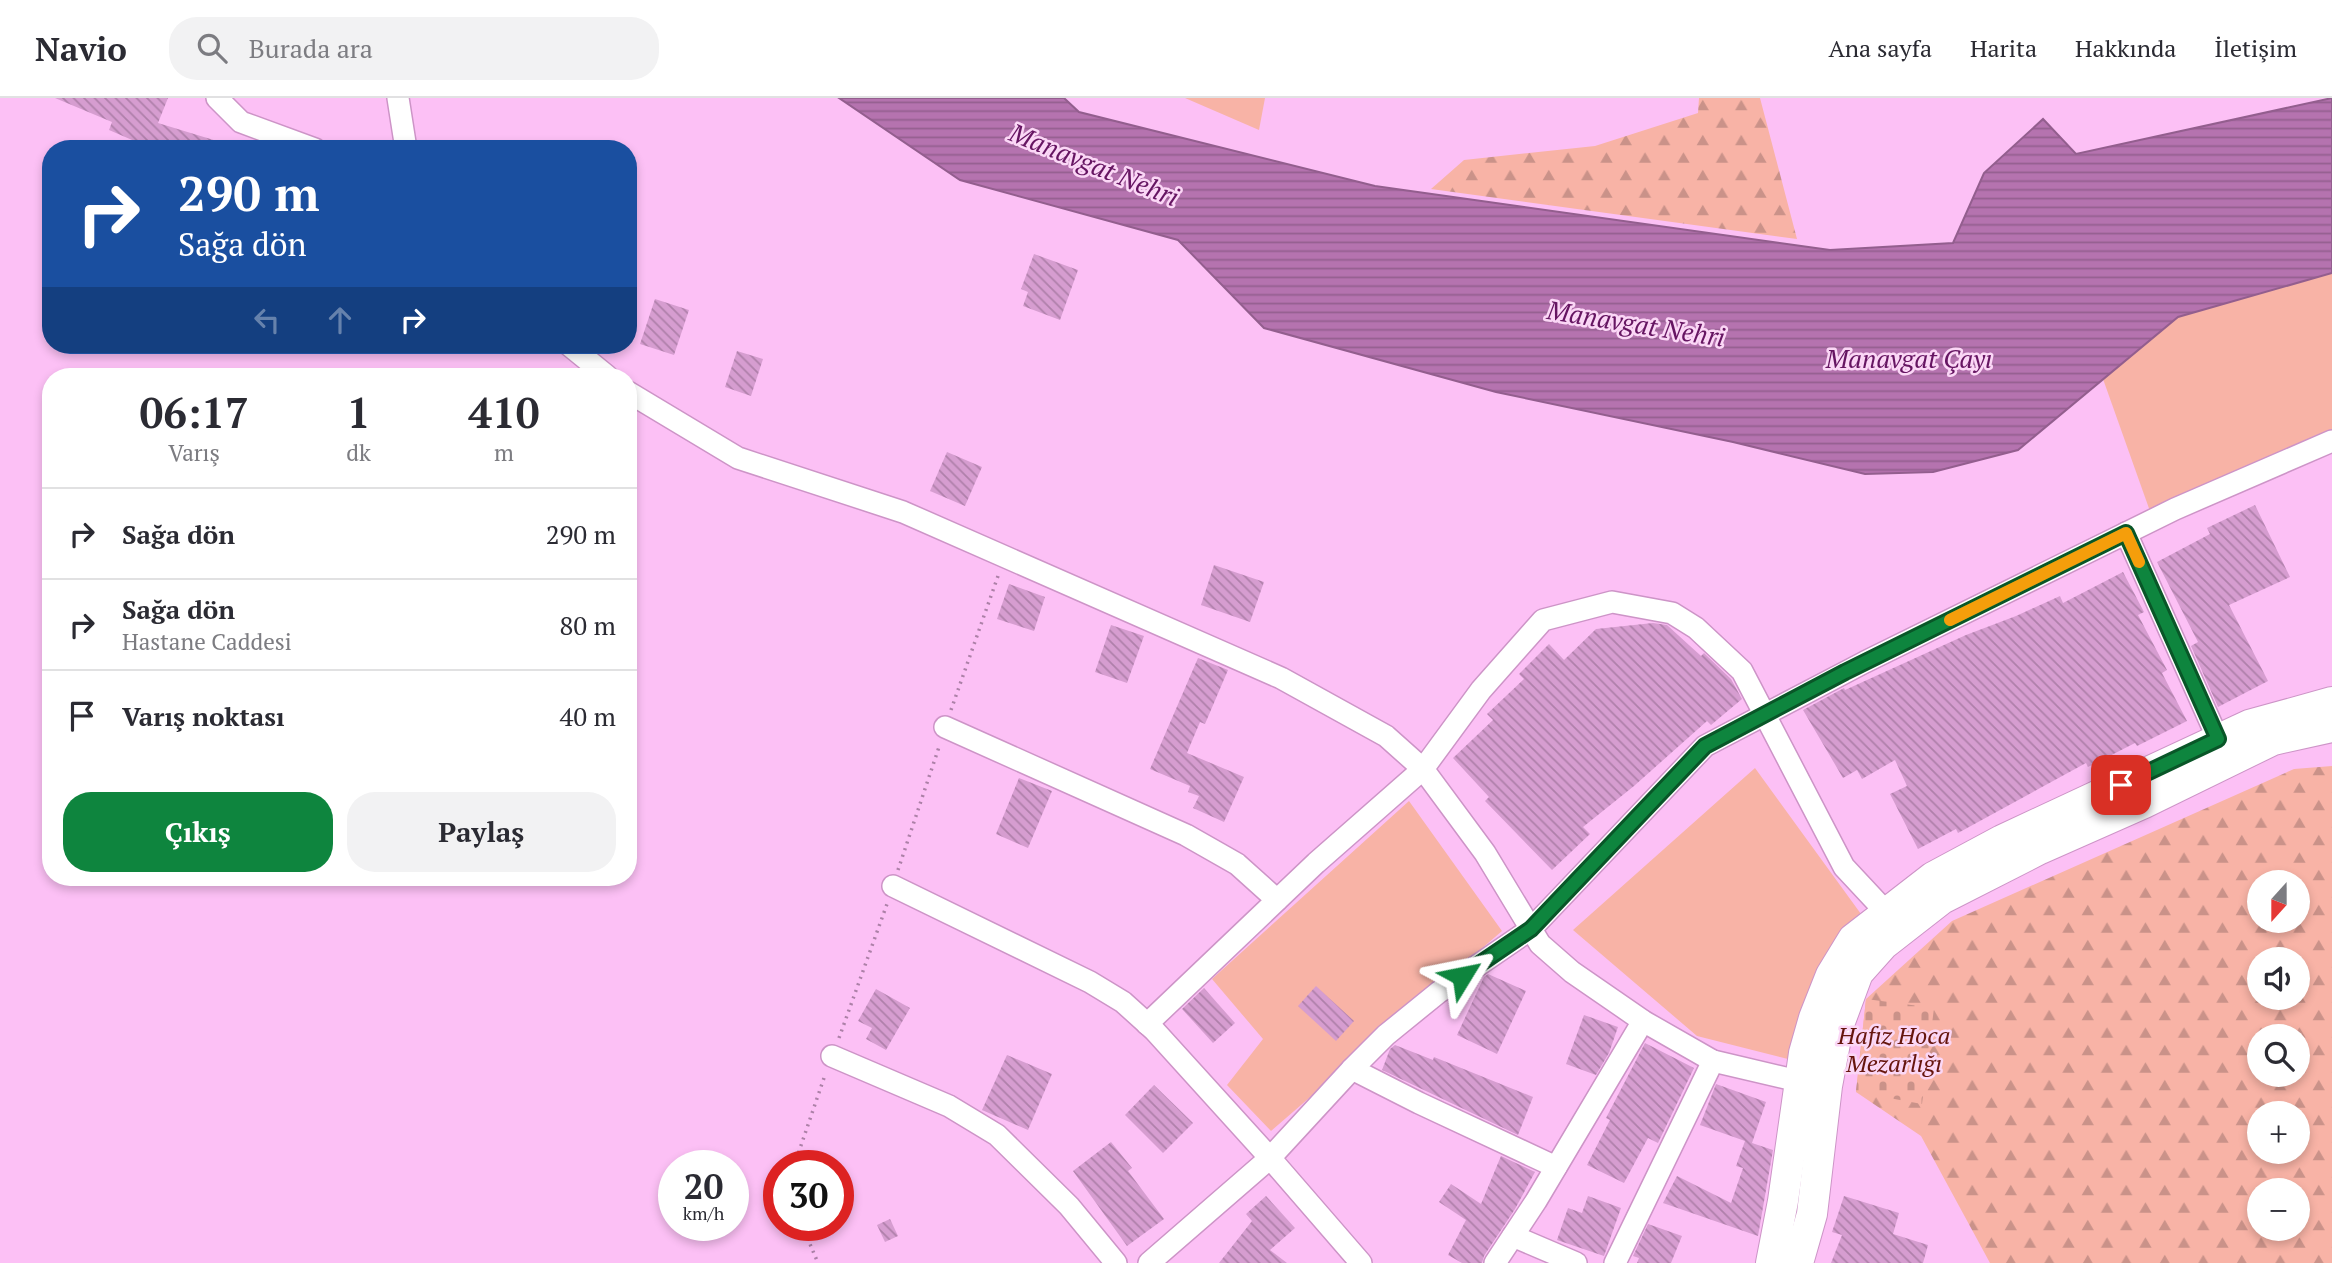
<!DOCTYPE html>
<html lang="tr">
<head>
<meta charset="utf-8">
<style>
  :root { --surface:#fff; --page:#f2f2f3; --text:#2b2b33; --muted:#7c7c81; --line:#e1e1e2; --accent:#0e853e }
  body { margin:0; font-family:"PT Serif",serif; background:var(--page); color:var(--text); height:100vh; display:flex; flex-direction:column; font-size:26px; white-space:nowrap }
  * { box-sizing:border-box; margin:0 }
  p { font-size:23px; color:var(--muted) }
  .icon { flex:none; width:38px; height:38px; fill:none; stroke:currentColor; stroke-width:2; stroke-linecap:round; stroke-linejoin:round }
  .map { position:relative; flex:1; overflow:hidden }
  .side { position:absolute; left:42px; top:270px; width:595px; height:518px; display:flex; flex-direction:column; background:var(--surface); border-radius:28px; box-shadow:0 4px 10px #0003 }
  .side>* { flex:none }
  .banner { position:absolute; left:42px; top:42px; width:595px; height:214px; border-radius:28px; box-shadow:0 4px 10px #0003; background:#1a4fa0; color:#fff; overflow:hidden }
  .needle { width:46px; rotate:201deg }
  .fabs { position:absolute; left:2247px; top:772px; display:grid; gap:14px }
  .fabs a { display:grid; place-items:center; width:63px; height:63px; border-radius:50%; background:var(--surface); box-shadow:0 4px 10px #0003; font-size:35px }
  .speed { position:absolute; left:658px; top:1052px; display:flex; gap:14px; font-size:35px; font-weight:700; text-align:center }
  .speed>* { display:grid; place-content:center; width:91px; height:91px; border-radius:50%; background:var(--surface); box-shadow:0 4px 10px #0003; line-height:1 }
  .speed small { font-size:18px; font-weight:400 }
  .speed .limit { border:10px solid #d22; background:#fff; color:#111 }
  .pin { position:absolute; display:grid; place-items:center; width:60px; height:60px; color:#fff; margin:-30px; border-radius:14px; box-shadow:0 4px 10px #0006 }
  .me { position:absolute; width:77px; margin:-38px; rotate:55deg; stroke-linejoin:round; filter:drop-shadow(0 0 5px #0008) }
  .turn { display:flex; align-items:center; gap:24px; height:147px; padding:0 21px; font-size:32px }
  .turn .icon { width:91px; height:91px; stroke-width:2.5 }
  .turn b { display:block; font-size:49px; line-height:60px }
  .lanes { display:flex; align-items:center; height:66px; padding:0 21px; background:#0003; justify-content:center; gap:35px; direction:ltr }
  .lanes .off { opacity:.35 }
  .eta { display:flex; justify-content:space-evenly; align-items:center; height:119px; text-align:center }
  .eta b { font-size:42px; font-weight:800; line-height:49px }
  .primary-button { display:flex; gap:14px; margin-top:auto; padding:14px 21px }
  .primary-button a { flex:1; height:80px; border-radius:28px; background:var(--accent); color:#fff; font-size:28px; font-weight:800; line-height:80px; text-align:center }
  .primary-button a+a { background:var(--page); color:var(--text) }
  ul { padding:0; list-style:none }
  li { display:flex; align-items:center; gap:21px; height:91px; padding:0 21px; border-top:2px solid var(--line) }
  li div { flex:1 }
  li b { display:block; font-size:26px }
  li em { font-style:normal }
  header { display:flex; align-items:center; gap:42px; box-sizing:border-box; height:98px; padding:0 35px; background:var(--surface); border-bottom:2px solid var(--line) }
  header strong { font-size:33px }
  nav { display:flex; gap:38px; margin-inline-start:auto; font-size:24px }
  .search { width:490px; height:63px; background:var(--page); display:flex; align-items:center; gap:18px; box-sizing:border-box; padding:0 24px; border-radius:28px; color:var(--muted); font-size:26px }
  .map>svg:first-child { display:block }
  .grass { fill:#f8b3a6 }
  .forest { fill:url(#forest-firs); fill-rule:evenodd }
  .cemetery { fill:url(#cemetery-stones) }
  .water { fill:url(#water-rules); stroke:#935e8e; stroke-width:2 }
  .building { fill:url(#building-back-hatch) }
  .lines { fill:none; stroke-linecap:round; stroke-linejoin:round }
  .street-casing { stroke:#cd94c7; stroke-width:24 }
  .secondary-casing { stroke:#cd94c7; stroke-width:32 }
  .path { stroke:#ac80a7; stroke-width:3.5; stroke-dasharray:2 5; stroke-linecap:butt }
  .street { stroke:#fff; stroke-width:21 }
  .secondary { stroke:#fff; stroke-width:30 }
  .route-casing { stroke:#095628; stroke-width:18 }
  .route { stroke:#0e853e; stroke-width:12 }
  .slow { stroke:#f59e0b; stroke-width:12 }
  .labels { text-anchor:middle; stroke-width:5; stroke-linejoin:round; paint-order:stroke }
  .park-label { font-size:24px; font-style:italic; fill:#66150d; stroke:#fbd7f6 }
  .water-label { font-size:26px; font-style:italic; fill:#661562; stroke:#fbd7f6 }
</style>
</head>
<body>
<header>
<strong>Navio</strong>
<div class="search"><svg class="icon" aria-label="search" viewBox="0 0 24 24"><circle cx="10" cy="10" r="6"/><path d="M15 15l6 6"/></svg>Burada ara</div>
<nav><a>Ana sayfa</a><a>Harita</a><a>Hakkında</a><a>İletişim</a></nav>
</header>
<div class="map">
<svg width="2332" height="1165" viewBox="0 0 2332 1165">
  <defs>
    <pattern id="forest-firs" width="22" height="20" patternUnits="userSpaceOnUse" patternTransform="scale(1.75)"><rect width="22" height="20" fill="#f8b3a6"/><path d="M5 1l3.5 6h-7zM16 11l3.5 6h-7z" fill="#ca9289"/></pattern>
    <pattern id="cemetery-stones" width="16" height="16" patternUnits="userSpaceOnUse" patternTransform="scale(1.75)"><rect width="16" height="16" fill="#f8b3a6"/><path d="M2 7V4a2 2 0 0 1 4 0v3zM10 15v-3a2 2 0 0 1 4 0v3z" fill="#ca9289"/></pattern>
    <pattern id="water-rules" width="6" height="5" patternUnits="userSpaceOnUse" patternTransform="scale(1.75)"><rect width="6" height="5" fill="#b573af"/><path d="M0 2.5h6" fill="none" stroke="#955f90"/></pattern>
    <pattern id="building-back-hatch" width="6" height="6" patternUnits="userSpaceOnUse" patternTransform="scale(1.75)"><rect width="6" height="6" fill="#d69dd0"/><path d="M-1 5l2 2M0 0l6 6M5-1l2 2" fill="none" stroke="#af80aa"/></pattern>
  </defs>
  <rect width="100%" height="100%" fill="#fcc0f5"/>
  <!-- grass -->
  <g class="grass">
    <polygon points="1185,0 1265,0 1259,32"/>
    <polygon points="2332,175 2332,333 2151,416 2103,281 2178,219"/>
    <polygon points="1755,670 1861,816 1811,887 1788,961 1697,938 1573,832"/>
    <polygon points="1409,703 1502,833 1271,1033 1227,987 1263,941 1212,881"/>
  </g>
  <!-- forest -->
  <g class="forest">
    <polygon points="1699,0 1760,0 1797,141 1431,91 1464,62 1595,48 1698,15"/>
    <path d="M2332,668V1165H1990L1921,1038L1856,994L1866,901L1952,823L2294,671ZM2259,784H2298V822H2259ZM2259,861H2298V900H2259ZM2259,938H2298V976H2259ZM2259,1015H2298V1054H2259ZM2259,1092H2298V1130H2259Z"/>
  </g>
  <!-- cemetery -->
  <polygon class="cemetery" points="1866,901 1934,910 1922,1006 1856,994"/>
  <!-- water -->
  <polygon class="water" points="839,0 1064,0 1079,14 1375,88 1830,152 1953,145 1984,75 2043,21 2076,56 2332,0 2332,175 2178,219 2018,352 1933,374 1865,376 1733,344 1496,294 1264,230 1178,142 960,82"/>
  <!-- building -->
  <g class="building">
    <polygon points="55,0 168,0 158,25 230,47 229,51 153,51 109,32 112,24"/>
    <polygon points="1034,156 1078,172 1060,222 1023,208 1028,194 1021,191"/>
    <polygon points="655,201 689,212 674,257 640,246"/>
    <polygon points="737,253 763,261 751,298 725,289"/>
    <polygon points="947,354 982,369 965,408 930,393"/>
    <polygon points="2255,407 2290,479 2229,507 2268,583 2218,609 2191,548 2198,544 2157,464 2210,436 2207,430"/>
    <polygon points="1214,467 1264,484 1250,524 1201,507"/>
    <polygon points="2123,474 2144,514 2138,517 2167,572 2162,575 2187,623 2137,648 2135,645 2088,669 2086,665 1958,735 1956,731 1918,751 1890,696 1907,688 1895,662 1862,681 1857,672 1843,680 1803,612 1844,590 1845,592 1966,537 2016,518 2060,498 2063,505"/>
    <polygon points="1009,486 1045,499 1034,533 997,521"/>
    <polygon points="1653,525 1667,527 1701,558 1704,555 1731,581 1742,601 1711,627 1707,623 1634,688 1583,729 1590,736 1552,772 1485,703 1489,699 1453,660 1493,622 1487,616 1524,581 1519,576 1549,546 1564,562 1596,531"/>
    <polygon points="1111,527 1144,538 1127,585 1095,574"/>
    <polygon points="1198,560 1228,572 1205,626 1200,624 1187,655 1244,679 1224,724 1193,710 1199,698 1188,694 1190,688 1150,671"/>
    <polygon points="1019,680 1052,693 1028,750 996,736"/>
    <polygon points="1488,876 1526,893 1497,956 1457,937 1484,879"/>
    <polygon points="1316,888 1354,923 1336,943 1298,908"/>
    <polygon points="1204,890 1235,925 1213,945 1182,911"/>
    <polygon points="876,891 910,910 886,952 866,941 872,930 858,923"/>
    <polygon points="1584,917 1618,929 1609,955 1596,977 1566,966"/>
    <polygon points="1645,945 1694,970 1658,1045 1648,1040 1624,1085 1587,1067 1610,1022 1606,1020"/>
    <polygon points="1395,947 1433,962 1434,959 1533,999 1518,1037 1382,972 1390,951"/>
    <polygon points="1007,957 1052,976 1028,1032 982,1012"/>
    <polygon points="1716,986 1766,1004 1752,1045 1773,1052 1758,1138 1663,1105 1677,1078 1731,1105 1743,1070 1736,1068 1745,1043 1700,1027"/>
    <polygon points="1154,987 1193,1025 1163,1055 1125,1017"/>
    <polygon points="1111,1044 1132,1070 1128,1073 1164,1121 1127,1148 1073,1073"/>
    <polygon points="1501,1058 1535,1074 1515,1111 1484,1158 1482,1165 1462,1165 1448,1157 1466,1122 1439,1104 1451,1086 1481,1106"/>
    <polygon points="1266,1098 1295,1130 1270,1152 1287,1165 1219,1165 1252,1123 1246,1116"/>
    <polygon points="1588,1098 1621,1110 1604,1158 1557,1142 1568,1110 1582,1115"/>
    <polygon points="1844,1098 1899,1115 1893,1136 1928,1147 1923,1165 1831,1165 1842,1137 1832,1134"/>
    <polygon points="890,1121 898,1138 885,1144 877,1127"/>
    <polygon points="1648,1126 1682,1138 1671,1165 1637,1165 1639,1160 1633,1158"/>
  </g>
  <g class="lines">
    <defs>
      <g id="street">
        <polyline points="217,0 241,24 315,51"/>
        <polyline points="398,0 406,51"/>
        <polyline points="569,247 607,278"/>
        <polyline points="628,294 738,360 903,414 1281,580 1386,638 1423,671 1485,755 1540,846 1572,874 1643,923 1713,963 1811,986"/>
        <polyline points="2126,435 2218,641"/>
        <polyline points="945,629 1186,737 1237,766 1277,802"/>
        <polyline points="893,788 1090,884 1123,904 1154,932 1270,1060 1361,1165"/>
        <polyline points="1147,926 1316,765 1423,671 1481,592 1543,522 1612,504 1672,515 1696,530 1742,573 1844,769 1886,814"/>
        <polyline points="832,958 949,1008 997,1037 1069,1108 1116,1165"/>
        <polyline points="1556,1069 1419,1005 1352,971 1386,937 1439,894 1531,831 1705,648 1865,564 2175,411 2332,343"/>
        <polyline points="1513,1138 1576,1165"/>
        <polyline points="1149,1165 1270,1060 1352,971"/>
        <polyline points="1495,1165 1536,1103 1643,923"/>
        <polyline points="1615,1165 1713,963"/>
      </g>
      <g id="secondary">
        <polyline points="1771,1165 1783,1103 1804,955 1814,920 1831,877 1853,841 1933,779 2002,742 2249,627 2332,604"/>
        <polyline points="1798,1165 1812,1116 1827,988 1838,929 1858,875 1883,847 1942,801 2040,751 2144,705 2273,642 2332,629"/>
      </g>
    </defs>
    <!-- street casing -->
    <use href="#street" class="street-casing"/>
    <!-- secondary casing -->
    <use href="#secondary" class="secondary-casing"/>
    <!-- path -->
    <g class="path">
      <polyline points="951,612 998,478"/>
      <polyline points="898,772 940,646"/>
      <polyline points="839,940 887,806"/>
      <polyline points="794,1068 825,977"/>
      <polyline points="802,1127 818,1165"/>
    </g>
    <!-- street -->
    <use href="#street" class="street"/>
    <!-- secondary -->
    <use href="#secondary" class="secondary"/>
  </g>
  <g class="lines">
    <defs>
      <polyline id="route" points="1462,878 1531,831 1705,648 1845,574 2126,435 2218,641 2121,687"/>
    </defs>
    <!-- route casing -->
    <use href="#route" class="route-casing"/>
    <!-- route -->
    <use href="#route" class="route"/>
    <!-- slow -->
    <polyline class="slow" points="1950,522 2126,435 2139,464"/>
  </g>
  <g class="labels">
    <!-- park labels -->
    <g class="park-label">
      <text x="1894" y="946">Hafız Hoca<tspan x="1894" dy="28">Mezarlığı</tspan></text>
    </g>
    <!-- water labels -->
    <g class="water-label">
      <text transform="translate(1094 67) rotate(22)" y="9">Manavgat Nehri</text>
      <text transform="translate(1636 226) rotate(9)" y="9">Manavgat Nehri</text>
      <text x="1909" y="270">Manavgat Çayı</text>
    </g>
  </g>
</svg>
<div class="fabs">
<a><svg class="needle" viewBox="-14 -14 28 28"><path d="M0-13l5 13h-10z" fill="#e53935"/><path d="M0 13l5-13h-10z" fill="#7c7c81"/></svg></a>
<a><svg class="icon" aria-label="sound" viewBox="0 0 24 24"><path d="M4 9h4l5-4v14l-5-4H4zM17 9q2 3 0 6"/></svg></a>
<a><svg class="icon" aria-label="search" viewBox="0 0 24 24"><circle cx="10" cy="10" r="6"/><path d="M15 15l6 6"/></svg></a>
<a>+</a>
<a>−</a>
</div>
<div class="speed"><div>20<small>km/h</small></div><div class="limit">30</div></div>
<div class="pin" style="left:2121px;top:687px;background:#d93025"><svg class="icon" aria-label="arrive" viewBox="0 0 24 24"><path d="M6 21V4h12l-3 4 3 4H6"/></svg></div>
<svg class="me" style="left:1462px;top:878px" viewBox="-20 -20 40 40"><path d="M0-17L14 15 0 8-14 15z" fill="#0e853e" stroke="#fff" stroke-width="4"/></svg>
<div class="banner">
<div class="turn"><svg class="icon" aria-label="right" viewBox="0 0 24 24"><path d="M7 20v-9h11M14 6l5 5-5 5"/></svg><div><b>290 m</b>Sağa dön</div></div>
<div class="lanes"><svg class="icon off" aria-label="left" viewBox="0 0 24 24"><path d="M17 20v-9H6M10 6l-5 5 5 5"/></svg><svg class="icon off" aria-label="ahead" viewBox="0 0 24 24"><path d="M12 20V5M6 11l6-6 6 6"/></svg><svg class="icon" aria-label="right" viewBox="0 0 24 24"><path d="M7 20v-9h11M14 6l5 5-5 5"/></svg></div>
</div>
<section class="side">
<div class="eta">
<div><b>06:17</b><p>Varış</p></div>
<div><b>1</b><p>dk</p></div>
<div><b>410</b><p>m</p></div>
</div>
<ul>
<li><svg class="icon" aria-label="right" viewBox="0 0 24 24"><path d="M7 20v-9h11M14 6l5 5-5 5"/></svg><div><b>Sağa dön</b></div><em>290 m</em></li>
<li><svg class="icon" aria-label="right" viewBox="0 0 24 24"><path d="M7 20v-9h11M14 6l5 5-5 5"/></svg><div><b>Sağa dön</b><p>Hastane Caddesi</p></div><em>80 m</em></li>
<li><svg class="icon" aria-label="arrive" viewBox="0 0 24 24"><path d="M6 21V4h12l-3 4 3 4H6"/></svg><div><b>Varış noktası</b></div><em>40 m</em></li>
</ul>
<div class="primary-button"><a>Çıkış</a><a>Paylaş</a></div>
</section>
</div>
</body>
</html>
